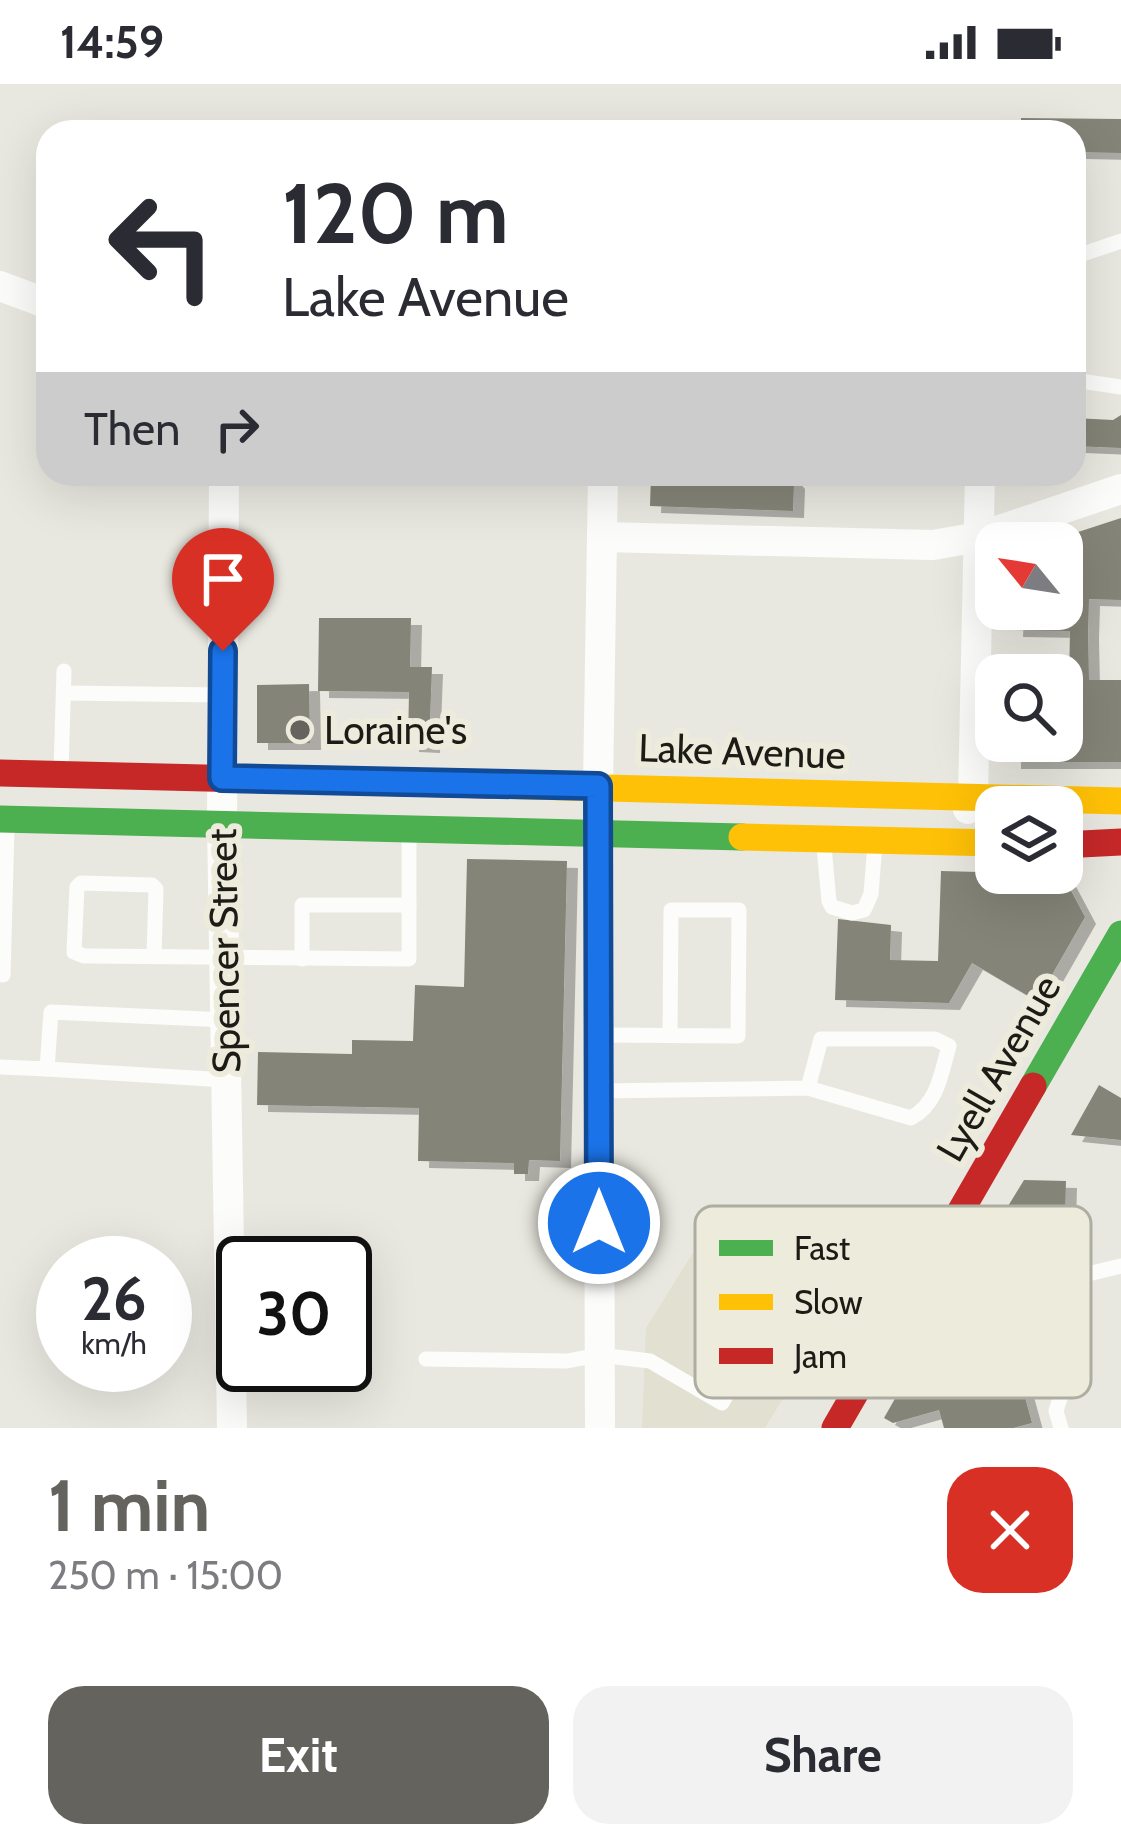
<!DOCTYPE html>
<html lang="en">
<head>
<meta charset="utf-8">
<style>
  :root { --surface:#fff; --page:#f2f2f3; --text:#2b2b33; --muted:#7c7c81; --accent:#64635d }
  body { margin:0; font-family:Cabin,sans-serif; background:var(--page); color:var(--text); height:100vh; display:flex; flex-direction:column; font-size:45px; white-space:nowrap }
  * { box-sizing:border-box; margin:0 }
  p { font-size:39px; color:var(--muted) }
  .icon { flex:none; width:66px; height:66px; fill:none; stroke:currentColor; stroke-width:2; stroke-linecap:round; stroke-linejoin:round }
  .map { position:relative; height:1344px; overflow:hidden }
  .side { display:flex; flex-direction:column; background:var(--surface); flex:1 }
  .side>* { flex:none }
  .top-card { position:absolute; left:36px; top:36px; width:1050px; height:366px; border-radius:36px; box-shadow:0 12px 48px #0002; background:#fff; color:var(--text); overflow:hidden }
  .needle { width:78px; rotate:300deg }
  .controls { position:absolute; left:975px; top:438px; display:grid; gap:24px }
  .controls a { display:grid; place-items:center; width:108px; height:108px; border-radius:24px; background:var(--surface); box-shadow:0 12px 48px #0002; font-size:60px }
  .speed { position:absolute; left:36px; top:1152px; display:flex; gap:24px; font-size:60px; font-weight:700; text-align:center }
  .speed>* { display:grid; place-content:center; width:156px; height:156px; border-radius:50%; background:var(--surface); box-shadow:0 12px 48px #0002; line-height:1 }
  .speed small { font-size:30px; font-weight:400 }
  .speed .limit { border:6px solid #111; border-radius:18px; background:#fff; color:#111 }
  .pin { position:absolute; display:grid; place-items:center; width:102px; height:102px; color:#fff; margin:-123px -51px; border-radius:50% 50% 50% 0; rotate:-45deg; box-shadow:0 0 12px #0007 }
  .pin .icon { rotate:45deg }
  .me { position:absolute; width:132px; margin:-66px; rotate:0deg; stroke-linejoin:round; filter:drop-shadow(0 0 9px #0008) }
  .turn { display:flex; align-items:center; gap:42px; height:252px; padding:0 48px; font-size:54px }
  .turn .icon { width:156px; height:156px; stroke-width:2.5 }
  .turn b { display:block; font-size:84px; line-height:102px }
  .then { display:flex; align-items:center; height:114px; padding:0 48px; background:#0003; gap:24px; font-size:45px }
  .round { display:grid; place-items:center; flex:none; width:126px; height:126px; border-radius:36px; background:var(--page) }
  .summary { display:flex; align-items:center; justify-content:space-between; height:204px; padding:0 48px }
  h1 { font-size:72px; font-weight:800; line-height:90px; color:var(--accent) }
  .button { display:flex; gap:24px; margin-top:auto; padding:24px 48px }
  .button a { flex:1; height:138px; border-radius:36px; background:var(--accent); color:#fff; font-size:48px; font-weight:800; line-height:138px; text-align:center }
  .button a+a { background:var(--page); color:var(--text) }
  .status { display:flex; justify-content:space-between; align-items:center; height:84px; padding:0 60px; background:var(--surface); direction:ltr }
  .status svg { height:33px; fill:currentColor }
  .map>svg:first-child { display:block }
  .built { fill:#e2e0d0 }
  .building { fill:#858478; filter:url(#shadow) }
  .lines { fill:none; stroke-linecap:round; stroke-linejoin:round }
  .lane { stroke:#fcfcfa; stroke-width:15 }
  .street { stroke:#fcfcfa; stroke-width:30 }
  .fast { stroke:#4caf50; stroke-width:27 }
  .slow { stroke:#ffc107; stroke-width:27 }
  .jam { stroke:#c62828; stroke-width:27 }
  .route-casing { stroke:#114b97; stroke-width:30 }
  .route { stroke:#1a73e8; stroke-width:21 }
  .poi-dot { fill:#64635d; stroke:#edebdc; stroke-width:4.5 }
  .labels { text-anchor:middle; stroke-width:12; stroke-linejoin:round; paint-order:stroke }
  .poi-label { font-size:39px; fill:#1c1c16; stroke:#edebdc; text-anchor:start }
  .street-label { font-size:39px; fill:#1c1c16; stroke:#edebdc }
  .key { fill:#edebdc; stroke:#aeada1; stroke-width:3 }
  .key-label { font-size:33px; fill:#1c1c16 }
</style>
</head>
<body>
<div class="status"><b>14:59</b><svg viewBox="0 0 49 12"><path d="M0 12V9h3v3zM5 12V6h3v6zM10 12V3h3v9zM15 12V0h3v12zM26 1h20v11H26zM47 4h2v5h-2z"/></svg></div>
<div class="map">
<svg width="1121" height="1344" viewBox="0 0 1121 1344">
  <defs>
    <filter id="shadow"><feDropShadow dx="11" dy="7" stdDeviation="0" flood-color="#0004"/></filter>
  </defs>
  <rect width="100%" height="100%" fill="#e9e8e0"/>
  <!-- built -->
  <polygon class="built" points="719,1127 854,1198 765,1344 642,1344 646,1244"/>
  <!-- building -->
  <g class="building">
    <polygon points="1021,34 1121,35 1121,69 1074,68 1074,48 1021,48"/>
    <polygon points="1121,331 1121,364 1074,362 1074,334 1113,336"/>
    <polygon points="651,390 787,390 794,398 793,427 650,422"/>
    <polygon points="1121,434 1121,516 1089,515 1088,548 1089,596 1121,596 1121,678 1010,678 1010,657 1062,657 1062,618 1068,618 1069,596 1070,547 1012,546 1013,525 1062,525 1064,455 1072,456 1072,450"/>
    <polygon points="319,534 411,534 410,583 432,583 429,662 408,661 409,608 318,607"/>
    <polygon points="309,600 310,659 257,659 257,601"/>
    <polygon points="467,775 567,777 560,1077 529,1076 528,1090 514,1090 514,1079 418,1077 419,1024 257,1021 258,968 352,970 352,956 413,957 415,901 464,903"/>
    <polygon points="941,787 1062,790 1085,833 1037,917 972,879 949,919 835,916 838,835 891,841 890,876 938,877"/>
    <polygon points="1099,1001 1121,1014 1121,1056 1071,1051"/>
    <polygon points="1024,1096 1066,1097 1065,1132 1056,1128 1058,1169 1023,1170 1029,1203 963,1215 960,1201"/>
    <polygon points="1042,1220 1054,1262 1014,1273 1032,1339 1013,1344 944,1344 939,1326 893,1339 884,1334 931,1251"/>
  </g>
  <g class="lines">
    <!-- lane -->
    <g class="lane">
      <polyline points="1074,173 1121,157"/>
      <polyline points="1074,296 1121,303"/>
      <polyline points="64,609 223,611"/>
      <polyline points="61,687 64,587"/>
      <polyline points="824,763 829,817 832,823 852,829 864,826 871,810 875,760"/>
      <path d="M154,873L156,805L152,801L81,799L77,803L74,868L84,872C192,874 300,875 409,875V751"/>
      <polyline points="302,875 302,821 409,821"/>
      <polyline points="3,891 7,744"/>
      <polyline points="226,936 51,928 47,985 226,996"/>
      <polyline points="599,951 738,952 739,826 671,826 670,951"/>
      <polyline points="0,983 47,985"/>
      <path d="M599,1007L808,1004L911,1034C938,1019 941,990 949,962L935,955H821L808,1004"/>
      <path d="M426,1275L567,1277L599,1271L650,1277L722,1319L787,1204C830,1198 859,1217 896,1236L1121,1182"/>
      <polyline points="1061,1344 1056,1327 1071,1279 1074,1193"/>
    </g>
    <!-- street -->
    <g class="street">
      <polyline points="0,202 48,220"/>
      <polyline points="224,390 222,740 232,1344"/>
      <polyline points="602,453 933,461 979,453 1121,405"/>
      <polyline points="968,725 973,713 980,390"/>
      <polyline points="600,1344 598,702 603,390"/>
    </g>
    <!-- fast -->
    <g class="fast">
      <polyline points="0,735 742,753"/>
      <polyline points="1033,1002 1121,850"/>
    </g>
    <!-- slow -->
    <g class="slow">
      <polyline points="489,701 1121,717"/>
      <polyline points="742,753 996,759"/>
    </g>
    <!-- jam -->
    <g class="jam">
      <polyline points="0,689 489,701"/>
      <polyline points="1062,761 1121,758"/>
      <polyline points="835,1344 1033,1002"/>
    </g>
  </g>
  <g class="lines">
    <defs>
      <polyline id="route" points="223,567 222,694 598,702 599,1139"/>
    </defs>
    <!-- route casing -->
    <use href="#route" class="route-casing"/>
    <!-- route -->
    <use href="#route" class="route"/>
  </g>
  <!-- markers -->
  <circle class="poi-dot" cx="300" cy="646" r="12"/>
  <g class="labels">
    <!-- poi labels -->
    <g class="poi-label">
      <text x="324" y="660">Loraine's</text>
    </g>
    <!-- street labels -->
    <g class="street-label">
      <text transform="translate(742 667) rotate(2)" y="14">Lake Avenue</text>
      <text transform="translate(224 867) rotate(-91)" y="14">Spencer Street</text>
      <text transform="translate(998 984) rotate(-60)" y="14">Lyell Avenue</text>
    </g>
  </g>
  <!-- legend -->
  <rect x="695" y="1122" width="396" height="192" rx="18" class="key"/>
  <rect x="719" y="1156" width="54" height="16" fill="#4caf50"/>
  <rect x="719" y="1210" width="54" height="16" fill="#ffc107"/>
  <rect x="719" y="1264" width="54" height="16" fill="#c62828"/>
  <g class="key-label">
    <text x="794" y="1176">Fast</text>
    <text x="794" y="1230">Slow</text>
    <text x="794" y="1284">Jam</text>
  </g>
</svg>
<div class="controls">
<a><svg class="needle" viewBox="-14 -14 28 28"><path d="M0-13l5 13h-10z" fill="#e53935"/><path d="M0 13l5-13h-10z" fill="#7c7c81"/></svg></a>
<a><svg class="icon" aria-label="search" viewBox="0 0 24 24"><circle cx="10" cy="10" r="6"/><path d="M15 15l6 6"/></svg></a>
<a><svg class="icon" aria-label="layers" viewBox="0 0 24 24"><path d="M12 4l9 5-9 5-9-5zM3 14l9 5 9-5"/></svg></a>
</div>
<div class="speed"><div>26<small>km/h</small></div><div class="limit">30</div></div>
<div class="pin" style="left:223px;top:567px;background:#d93025"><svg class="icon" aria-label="arrive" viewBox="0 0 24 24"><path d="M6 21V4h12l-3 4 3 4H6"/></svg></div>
<svg class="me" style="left:599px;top:1139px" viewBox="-20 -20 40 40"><circle r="17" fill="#1a73e8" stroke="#fff" stroke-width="3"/><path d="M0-11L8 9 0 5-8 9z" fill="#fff"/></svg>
<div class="top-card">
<div class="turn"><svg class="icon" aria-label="left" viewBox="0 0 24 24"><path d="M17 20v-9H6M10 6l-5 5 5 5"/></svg><div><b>120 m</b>Lake Avenue</div></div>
<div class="then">Then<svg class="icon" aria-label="right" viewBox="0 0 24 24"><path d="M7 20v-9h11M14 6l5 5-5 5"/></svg></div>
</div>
</div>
<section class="side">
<div class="summary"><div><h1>1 min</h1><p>250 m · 15:00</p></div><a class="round" style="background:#d93025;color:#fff"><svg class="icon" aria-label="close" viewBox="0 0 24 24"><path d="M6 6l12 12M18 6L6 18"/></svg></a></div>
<div class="button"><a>Exit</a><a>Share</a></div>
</section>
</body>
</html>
